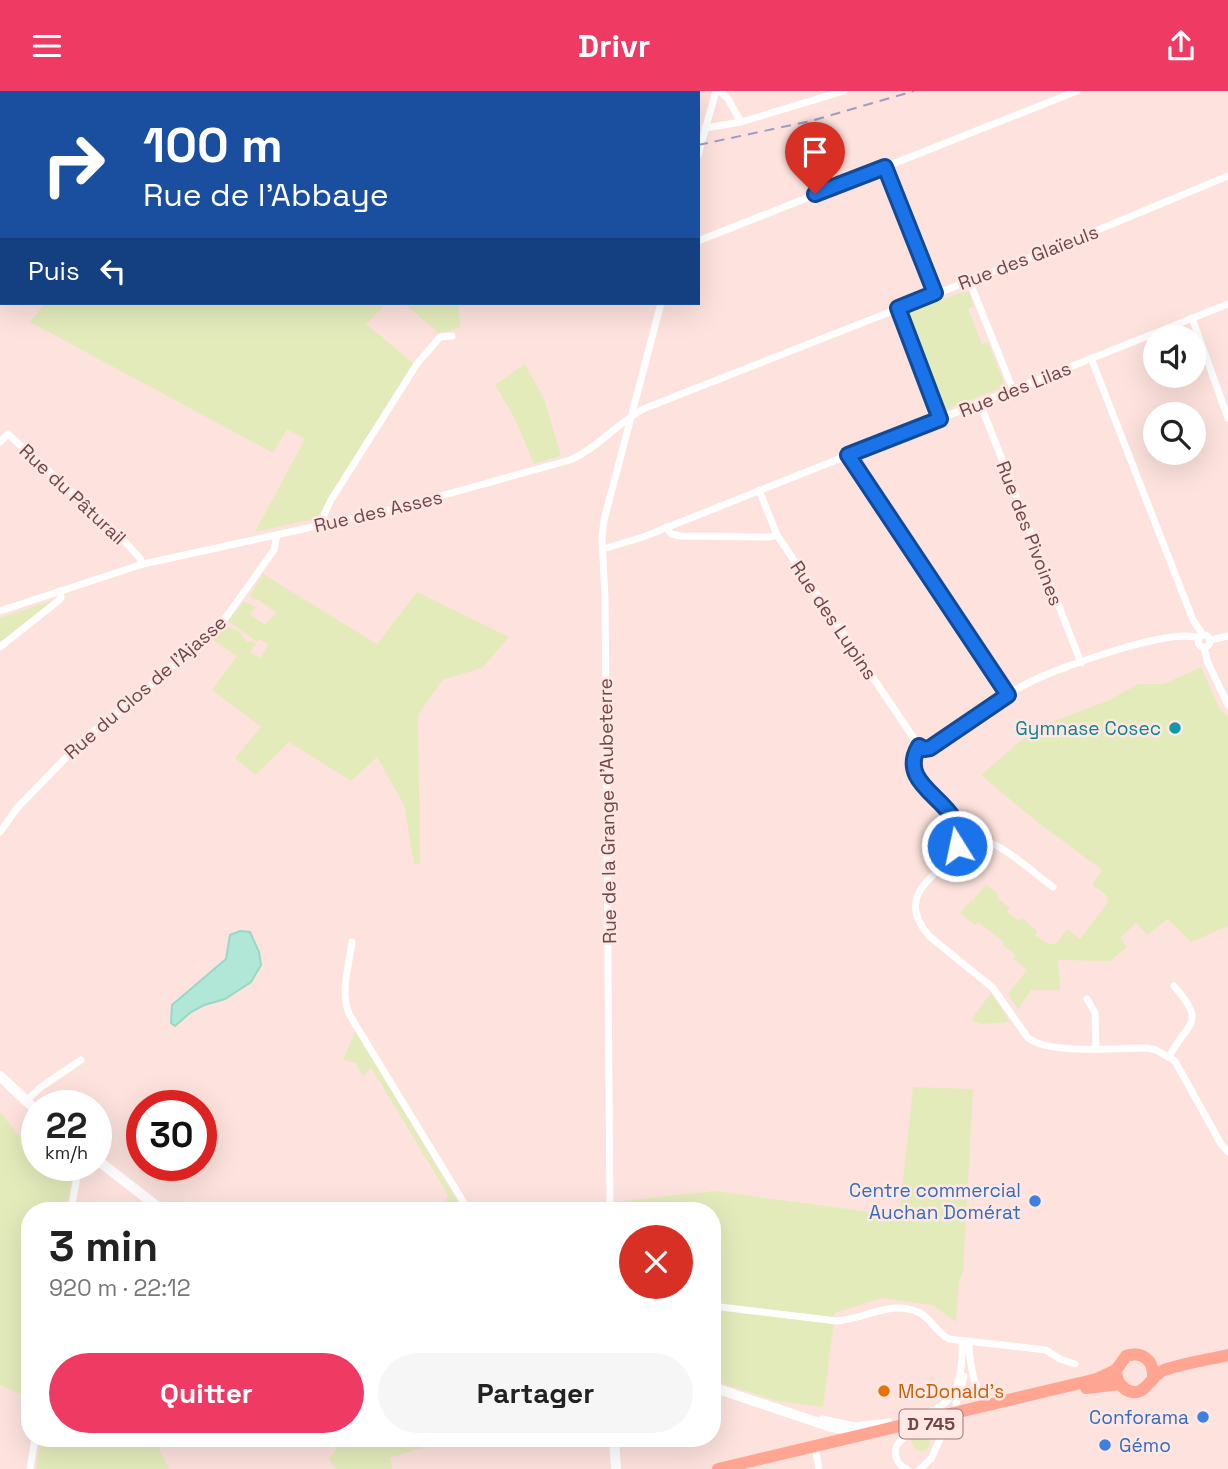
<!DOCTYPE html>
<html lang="fr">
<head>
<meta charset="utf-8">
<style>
  :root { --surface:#fff; --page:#f6f6f6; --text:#222; --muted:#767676; --accent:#ef3a63 }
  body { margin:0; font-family:"Space Grotesk",sans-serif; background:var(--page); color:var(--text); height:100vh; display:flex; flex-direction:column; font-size:26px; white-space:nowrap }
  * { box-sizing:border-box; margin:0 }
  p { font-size:23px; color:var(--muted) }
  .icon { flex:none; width:38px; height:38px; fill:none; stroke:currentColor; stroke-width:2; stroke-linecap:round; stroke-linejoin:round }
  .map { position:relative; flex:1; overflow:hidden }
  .details { position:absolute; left:21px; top:1111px; width:700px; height:245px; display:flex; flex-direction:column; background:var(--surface); border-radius:28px; box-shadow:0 7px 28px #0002 }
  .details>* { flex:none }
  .guide { position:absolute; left:0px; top:0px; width:700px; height:214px; box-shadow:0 7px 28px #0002; background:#1a4fa0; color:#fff; overflow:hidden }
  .controls { position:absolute; left:1143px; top:234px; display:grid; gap:14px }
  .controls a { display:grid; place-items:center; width:63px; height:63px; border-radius:50%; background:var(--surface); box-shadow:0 7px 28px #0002; font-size:35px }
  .speed { position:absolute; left:21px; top:999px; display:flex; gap:14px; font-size:35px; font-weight:700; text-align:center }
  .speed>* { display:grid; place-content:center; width:91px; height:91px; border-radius:50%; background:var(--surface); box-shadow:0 7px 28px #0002; line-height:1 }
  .speed small { font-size:18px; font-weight:400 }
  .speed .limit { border:10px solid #d22; background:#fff; color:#111 }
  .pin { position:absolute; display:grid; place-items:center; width:60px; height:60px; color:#fff; margin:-72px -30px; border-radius:50% 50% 50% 0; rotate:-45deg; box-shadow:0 0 7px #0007 }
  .pin .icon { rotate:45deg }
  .me { position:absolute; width:77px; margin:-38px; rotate:350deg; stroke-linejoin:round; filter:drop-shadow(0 0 5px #0008) }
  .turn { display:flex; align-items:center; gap:24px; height:147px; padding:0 28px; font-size:32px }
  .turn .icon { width:91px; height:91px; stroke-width:2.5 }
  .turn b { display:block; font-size:49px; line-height:60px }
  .then { display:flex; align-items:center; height:66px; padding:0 28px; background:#0003; gap:14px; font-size:26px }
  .round { display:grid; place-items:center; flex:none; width:74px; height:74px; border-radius:37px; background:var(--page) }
  .overview { display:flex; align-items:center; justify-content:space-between; height:119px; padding:0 28px }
  h1 { font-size:42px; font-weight:700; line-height:52px }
  .primary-button { display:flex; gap:14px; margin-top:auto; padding:14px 28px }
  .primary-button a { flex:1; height:80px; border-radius:42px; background:var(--accent); color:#fff; font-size:28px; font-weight:700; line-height:80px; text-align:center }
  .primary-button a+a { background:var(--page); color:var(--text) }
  header { display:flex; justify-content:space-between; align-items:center; height:91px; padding:0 28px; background:var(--accent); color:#fff; font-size:32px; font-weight:700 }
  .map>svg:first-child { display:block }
  .green { fill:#e4ebbb }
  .water { fill:#b1e7d7; stroke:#97d9c6; stroke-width:2 }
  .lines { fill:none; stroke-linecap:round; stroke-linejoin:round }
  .street { stroke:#fff; stroke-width:7 }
  .secondary { stroke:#fff; stroke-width:10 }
  .primary { stroke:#ffa592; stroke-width:12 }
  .rail { stroke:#a09dc5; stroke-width:2; stroke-dasharray:10 7; stroke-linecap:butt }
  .route-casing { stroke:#114b97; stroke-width:18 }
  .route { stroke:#1a73e8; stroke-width:12 }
  .culture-dot { fill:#0f9aa8; stroke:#ffe8e4; stroke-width:2.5 }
  .shop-dot { fill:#3f7fe0; stroke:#ffe8e4; stroke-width:2.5 }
  .food-dot { fill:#e8710a; stroke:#ffe8e4; stroke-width:2.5 }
  .labels { text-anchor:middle; stroke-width:5; stroke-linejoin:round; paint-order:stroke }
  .shield { fill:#ffe8e4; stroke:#9d7678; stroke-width:2 }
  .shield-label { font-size:18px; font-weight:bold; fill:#734549 }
  .street-label { font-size:19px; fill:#734549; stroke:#ffe8e4 }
  .culture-label { font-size:19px; fill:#0d838f; stroke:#ffe8e4; text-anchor:end }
  .shop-label { font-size:19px; fill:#366cbe; stroke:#ffe8e4; text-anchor:end }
  .food-label { font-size:19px; fill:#c56008; stroke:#ffe8e4; text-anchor:start }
</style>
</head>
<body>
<header><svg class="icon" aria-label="menu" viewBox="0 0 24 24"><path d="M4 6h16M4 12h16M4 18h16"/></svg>Drivr<svg class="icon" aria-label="share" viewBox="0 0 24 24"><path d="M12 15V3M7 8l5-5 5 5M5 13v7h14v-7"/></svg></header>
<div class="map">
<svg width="1228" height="1378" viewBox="0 0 1228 1378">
  <rect width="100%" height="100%" fill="#fde2dd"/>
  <!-- green -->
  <g class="green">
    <polygon points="33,0 385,0 32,2"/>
    <polygon points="0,56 2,56 0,178"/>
    <polygon points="965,200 969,202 974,215 968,218 982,253 988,251 1004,291 1003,296 947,318 942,317 908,228 910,221"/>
    <polygon points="45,212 381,212 384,215 366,233 413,272 317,427 255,441 305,348 287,338 273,362 30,231"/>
    <polygon points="404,212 458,212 460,237 439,242"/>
    <polygon points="525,273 544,308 561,365 534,373 514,326 495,294"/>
    <polygon points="263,483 377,553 417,501 509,546 482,577 442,589 418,624 420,773 414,774 404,714 377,666 351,690 289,651 255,684 235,667 261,636 212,599 237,565 210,547 224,534 239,541 247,551 253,550 256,553 250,561 260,567 268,554 260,548 257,551 228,530 244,510 256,516 250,523 265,534 276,522 259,509 252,508 250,504"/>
    <polygon points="50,510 52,512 0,553 0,527"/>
    <polygon points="1201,576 1219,617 1228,626 1228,835 1191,851 1168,828 1147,844 1136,832 1120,847 1127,856 1110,870 1058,869 1060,899 1031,899 1018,918 1008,903 1027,879 1013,868 1016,864 1003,854 1004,851 978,831 975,834 960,822 971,809 973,810 986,793 999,804 997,807 1010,817 1007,821 1019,830 1022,827 1037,840 1035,844 1050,854 1057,852 1067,838 1080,848 1108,811 1106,804 1092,794 1102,779 1036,730 981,684 1026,645 1049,632 1110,609 1138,593 1164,593"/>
    <polygon points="991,902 1010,931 981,933 971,929"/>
    <polygon points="356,939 463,1120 443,1120 448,1104 371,976 363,986 356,972 343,969"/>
    <polygon points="913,996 973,998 963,1180 959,1191 956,1231 932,1214 881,1207 835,1222 823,1316 777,1310 712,1289 712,1120 604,1120 604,1112 715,1100 899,1125"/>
    <polygon points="0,1021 24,1051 33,1047 37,1051 37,1074 59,1075 72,1087 66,1120 30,1120 30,1307 0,1294"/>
    <circle cx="921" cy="1351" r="9"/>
    <polygon points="41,1348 154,1348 169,1378 36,1378"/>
    <polygon points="344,1348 447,1348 390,1367 392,1378 336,1378 329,1368"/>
  </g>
  <!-- water -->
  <polygon class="water" points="240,840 250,841 259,861 261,874 251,891 225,908 204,914 191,921 175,935 171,932 172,914 226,868 230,844"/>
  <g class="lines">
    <!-- street -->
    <g class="street">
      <polyline points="720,0 728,8 741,31"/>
      <polyline points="705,37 741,31 844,0"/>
      <polyline points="698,64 716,0"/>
      <polyline points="885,76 935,202"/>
      <polyline points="698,150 1077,0"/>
      <polyline points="969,189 1013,299"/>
      <polyline points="898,217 940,328"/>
      <polyline points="1192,227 1228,327"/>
      <polyline points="1091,267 1193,529 1203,544"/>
      <polyline points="980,312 1081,572"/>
      <polyline points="0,351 8,343 117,442 139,466 143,473"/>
      <polyline points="848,364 1008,604"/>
      <polyline points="759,399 777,444 919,655"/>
      <polyline points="324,433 324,424 331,409 417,273 440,246 452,245"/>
      <polyline points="666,436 671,443 681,445 770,446 777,444"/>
      <polyline points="603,458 643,446 1228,213"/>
      <path d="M0,520L143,473L390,419L570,369C597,357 617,333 643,318L1076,148L1228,85"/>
      <circle cx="1204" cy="550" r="6"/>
      <polyline points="1211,549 1228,545"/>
      <polyline points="0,556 58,510 61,507 60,500"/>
      <polyline points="1204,557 1208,572 1228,614"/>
      <path d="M919,655C894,697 962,710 960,744C958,782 886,794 929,845L993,897L1028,947C1051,964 1118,957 1147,957L1156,959L1175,970L1221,1053L1228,1061"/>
      <path d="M919,655L924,658L930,657C963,634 997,607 1034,589C1062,576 1171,536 1199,547"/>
      <polyline points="0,741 17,717 85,647 137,606 224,529 274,459 277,444"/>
      <path d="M960,746C992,741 1028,778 1053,796"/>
      <path d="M352,851C349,875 340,900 349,923L469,1120"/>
      <polyline points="1087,908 1095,922 1096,956"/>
      <path d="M1169,966C1187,930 1208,934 1174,895"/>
      <polyline points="25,1011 41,996 81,969"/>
      <polyline points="71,1120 79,1074"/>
      <polyline points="610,1120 605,507 602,446 604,429 661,212"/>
      <path d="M712,1215L837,1230C866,1228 891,1208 920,1222C932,1228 935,1241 949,1248L1046,1259L1060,1268L1075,1273"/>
      <path d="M968,1251C971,1268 971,1306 992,1309"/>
      <polyline points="956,1313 964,1285"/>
      <path d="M921,1324C959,1314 963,1284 962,1250"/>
      <polyline points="822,1328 855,1335 889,1331"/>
      <polyline points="815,1356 819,1378"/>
      <polyline points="30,1378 35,1348"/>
      <path d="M907,1378C897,1374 893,1364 897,1354L908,1342L931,1333"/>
      <polyline points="920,1378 931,1368 945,1337"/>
    </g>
    <!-- secondary -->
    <g class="secondary">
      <polyline points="0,985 37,1020"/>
      <polyline points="96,1068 163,1120"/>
      <polyline points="712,1296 831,1336 863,1341"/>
      <polyline points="614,1348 616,1378"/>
    </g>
    <!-- primary -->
    <g class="primary">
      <path d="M1153,1286C1154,1269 1142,1260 1126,1265L1116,1279C1116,1287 1118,1293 1125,1298C1145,1310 1150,1284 1164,1279C1185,1272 1207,1269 1228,1264"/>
      <polyline points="1086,1297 1120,1293"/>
      <polyline points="718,1378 1097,1288 1116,1279"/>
    </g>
    <!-- rail -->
    <g class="rail">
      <polyline points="0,22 2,23"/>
      <polyline points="698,54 811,30 914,0"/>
    </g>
  </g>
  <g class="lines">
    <defs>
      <path id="route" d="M815,103L885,76L935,202L898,217L940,328L848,364L1008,604L930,657L924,658L919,655C893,699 971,711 957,755"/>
    </defs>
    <!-- route casing -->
    <use href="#route" class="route-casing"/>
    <!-- route -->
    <use href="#route" class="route"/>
  </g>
  <!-- markers -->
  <circle class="culture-dot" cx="1175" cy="637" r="7"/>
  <g class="shop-dot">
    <circle cx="1035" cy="1110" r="7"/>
    <circle cx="1203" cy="1326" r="7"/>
    <circle cx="1105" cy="1354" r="7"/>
  </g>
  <circle class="food-dot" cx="884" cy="1300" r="7"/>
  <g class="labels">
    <!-- shield labels -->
    <rect class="shield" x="899.5" y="1318.5" width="63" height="29" rx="5"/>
    <g class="shield-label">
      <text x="931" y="1339">D 745</text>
    </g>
    <!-- street labels -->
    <g class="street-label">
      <text transform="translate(1028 166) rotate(-21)" y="7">Rue des Glaïeuls</text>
      <text transform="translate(1015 298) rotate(-22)" y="7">Rue des Lilas</text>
      <text transform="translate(73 403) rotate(43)" y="7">Rue du Pâturail</text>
      <text transform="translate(378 420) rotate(-13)" y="7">Rue des Asses</text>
      <text transform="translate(1030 442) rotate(69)" y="7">Rue des Pivoines</text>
      <text transform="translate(834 529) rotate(56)" y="7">Rue des Lupins</text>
      <text transform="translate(145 596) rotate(-41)" y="7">Rue du Clos de l'Ajasse</text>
      <text transform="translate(607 720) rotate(-91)" y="7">Rue de la Grange d'Aubeterre</text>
    </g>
    <!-- culture labels -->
    <g class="culture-label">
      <text x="1161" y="644">Gymnase Cosec</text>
    </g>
    <!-- shop labels -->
    <g class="shop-label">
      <text x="1021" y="1106">Centre commercial<tspan x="1021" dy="22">Auchan Domérat</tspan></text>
      <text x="1189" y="1333">Conforama</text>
      <text x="1119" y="1361" text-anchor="start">Gémo</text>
    </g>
    <!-- food labels -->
    <g class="food-label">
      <text x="898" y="1307">McDonald's</text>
    </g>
  </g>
</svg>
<div class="controls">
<a><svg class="icon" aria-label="sound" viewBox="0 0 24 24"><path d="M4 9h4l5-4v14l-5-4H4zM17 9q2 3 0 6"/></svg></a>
<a><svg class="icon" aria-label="search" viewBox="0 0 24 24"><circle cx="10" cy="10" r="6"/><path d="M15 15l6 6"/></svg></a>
</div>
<div class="speed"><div>22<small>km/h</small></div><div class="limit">30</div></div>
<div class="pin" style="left:815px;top:103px;background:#d93025"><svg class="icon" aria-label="arrive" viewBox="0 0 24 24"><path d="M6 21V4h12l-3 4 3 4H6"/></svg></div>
<svg class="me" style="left:957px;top:755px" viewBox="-20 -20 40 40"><circle r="17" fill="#1a73e8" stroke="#fff" stroke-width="3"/><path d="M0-11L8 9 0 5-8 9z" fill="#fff"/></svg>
<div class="guide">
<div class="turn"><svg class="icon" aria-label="right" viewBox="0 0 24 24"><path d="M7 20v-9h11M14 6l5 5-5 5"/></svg><div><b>100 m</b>Rue de l'Abbaye</div></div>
<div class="then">Puis<svg class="icon" aria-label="left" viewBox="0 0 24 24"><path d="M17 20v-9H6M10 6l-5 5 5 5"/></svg></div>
</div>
<section class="details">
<div class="overview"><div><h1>3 min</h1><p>920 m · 22:12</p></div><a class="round" style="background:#d93025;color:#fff"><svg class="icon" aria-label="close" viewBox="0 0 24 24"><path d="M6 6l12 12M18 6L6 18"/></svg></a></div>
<div class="primary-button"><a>Quitter</a><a>Partager</a></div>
</section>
</div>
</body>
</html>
